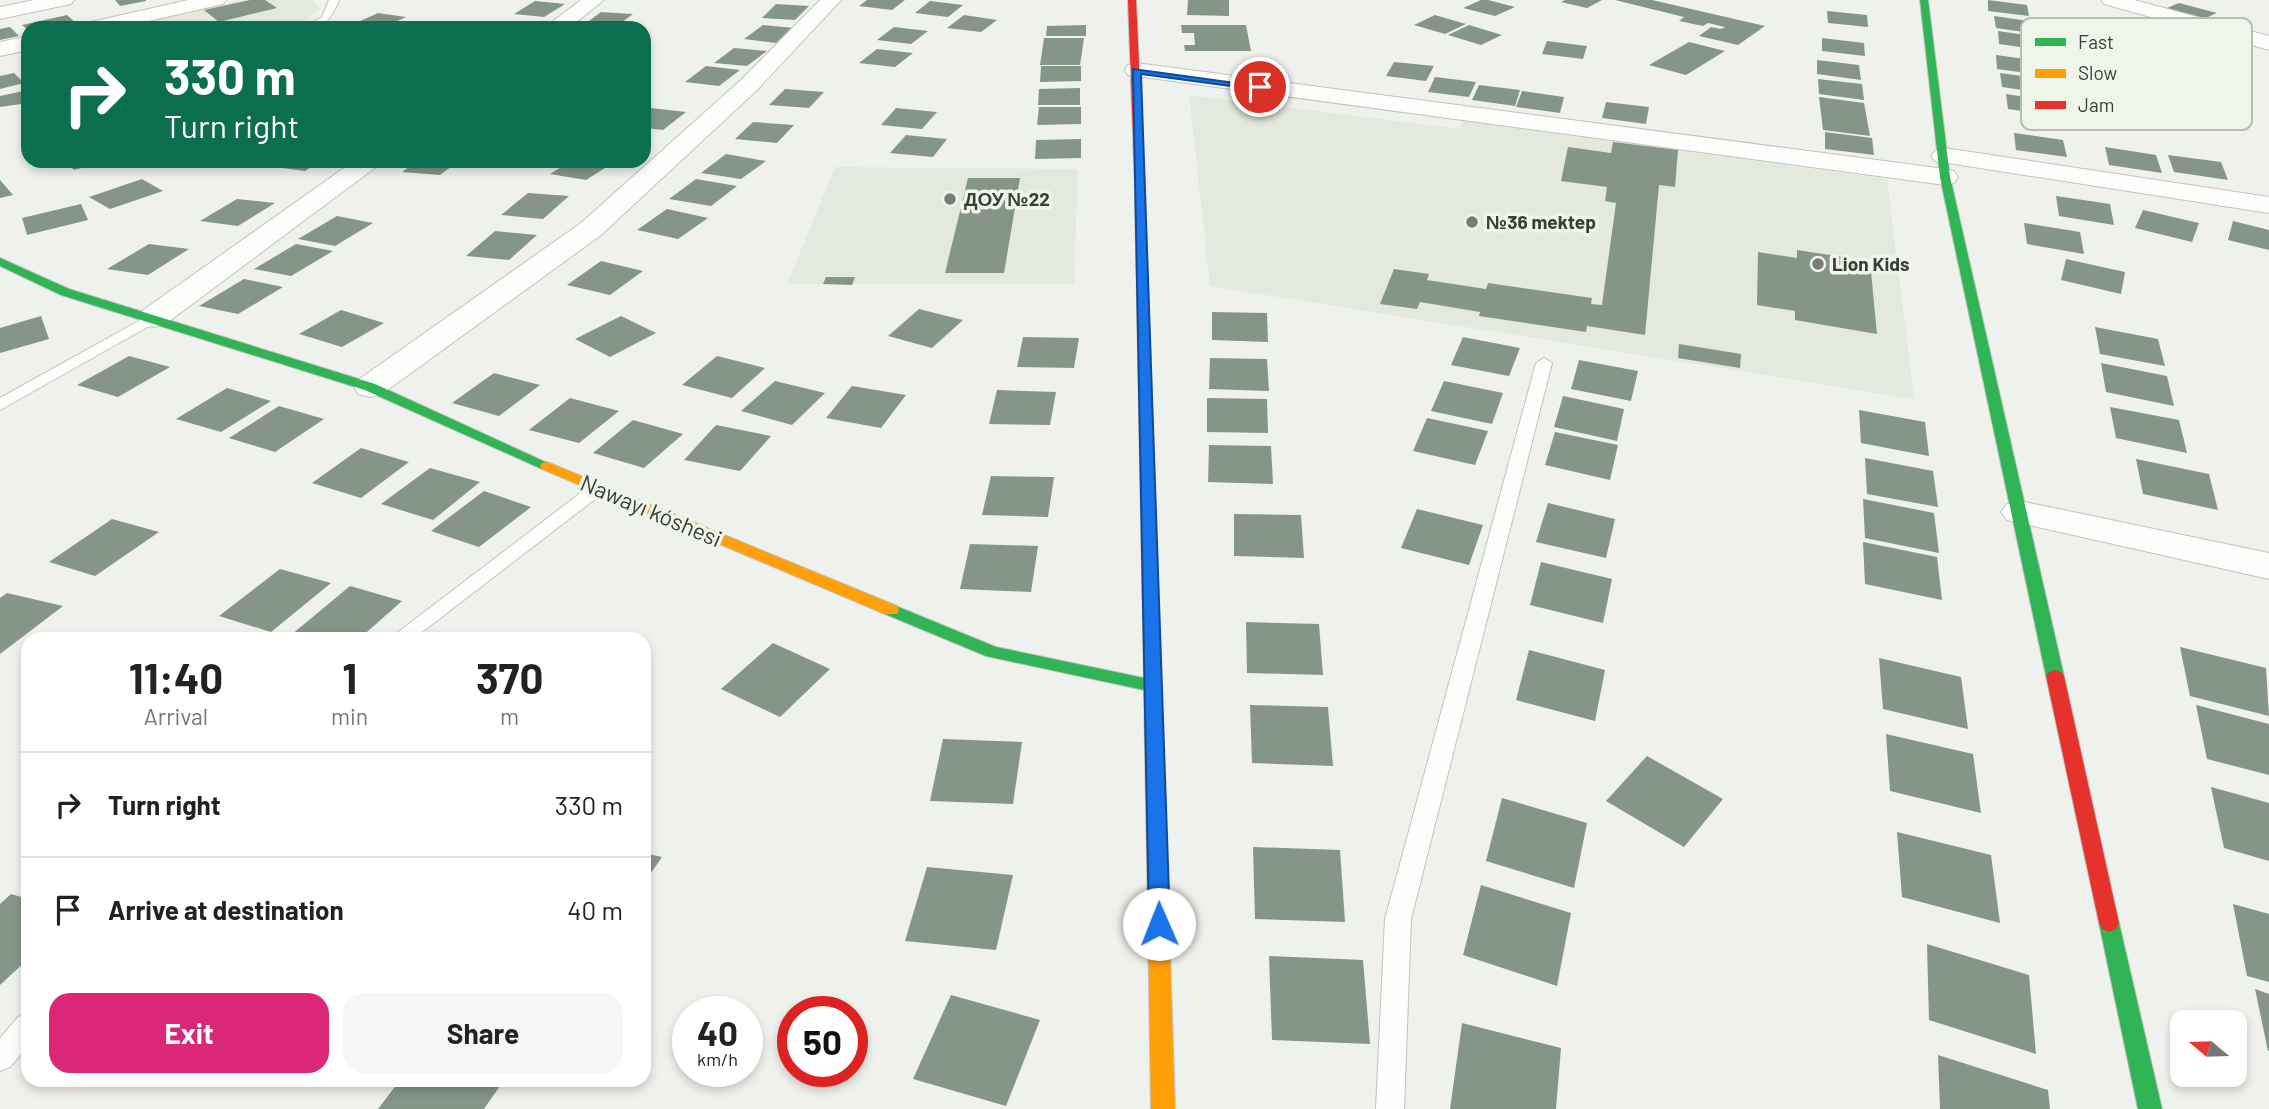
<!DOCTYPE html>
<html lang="en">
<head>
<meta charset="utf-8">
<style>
  :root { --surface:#fff; --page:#f6f6f6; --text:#222; --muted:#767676; --line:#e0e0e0; --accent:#db2777 }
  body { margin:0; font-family:Barlow,sans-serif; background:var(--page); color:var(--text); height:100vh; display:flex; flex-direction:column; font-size:26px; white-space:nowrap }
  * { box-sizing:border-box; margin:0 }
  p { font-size:23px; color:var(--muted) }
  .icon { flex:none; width:38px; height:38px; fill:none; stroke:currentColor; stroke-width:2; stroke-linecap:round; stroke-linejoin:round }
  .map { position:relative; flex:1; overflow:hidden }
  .details { position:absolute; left:21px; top:632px; width:630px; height:455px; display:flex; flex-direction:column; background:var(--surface); border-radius:21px; box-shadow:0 4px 10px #0003 }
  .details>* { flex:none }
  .banner { position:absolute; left:21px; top:21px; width:630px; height:147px; border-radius:21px; box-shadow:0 4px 10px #0003; background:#0b6e4f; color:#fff; overflow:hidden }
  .needle { width:46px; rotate:289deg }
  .tools { position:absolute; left:2170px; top:1010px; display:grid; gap:14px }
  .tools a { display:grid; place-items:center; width:77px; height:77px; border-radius:14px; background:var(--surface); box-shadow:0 4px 10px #0003; font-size:35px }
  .speed { position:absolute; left:672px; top:996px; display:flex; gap:14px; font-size:35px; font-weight:700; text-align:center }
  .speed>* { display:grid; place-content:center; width:91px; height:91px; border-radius:50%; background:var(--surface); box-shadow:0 4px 10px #0003; line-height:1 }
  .speed small { font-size:18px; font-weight:400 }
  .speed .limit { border:10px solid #d22; background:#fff; color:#111 }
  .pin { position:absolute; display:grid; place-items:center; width:60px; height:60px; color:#fff; margin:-30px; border:4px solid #fff; border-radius:50%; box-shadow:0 2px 7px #0007 }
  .me { position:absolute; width:77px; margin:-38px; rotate:359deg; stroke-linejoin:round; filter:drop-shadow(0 0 5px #0008) }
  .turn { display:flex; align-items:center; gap:24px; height:147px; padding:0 28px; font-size:32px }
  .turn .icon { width:91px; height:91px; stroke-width:2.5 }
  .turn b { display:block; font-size:49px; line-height:60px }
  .eta { display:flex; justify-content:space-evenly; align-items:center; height:119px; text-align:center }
  .eta b { font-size:42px; font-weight:700; line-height:49px }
  .cta { display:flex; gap:14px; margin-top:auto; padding:14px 28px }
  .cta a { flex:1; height:80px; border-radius:21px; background:var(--accent); color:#fff; font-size:28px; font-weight:700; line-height:80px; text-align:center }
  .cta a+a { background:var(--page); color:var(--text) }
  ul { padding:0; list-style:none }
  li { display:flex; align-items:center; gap:21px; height:105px; padding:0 28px; border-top:2px solid var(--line) }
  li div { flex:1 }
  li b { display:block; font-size:26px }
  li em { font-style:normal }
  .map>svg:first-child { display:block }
  .built { fill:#e3eadd }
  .building { fill:#859689 }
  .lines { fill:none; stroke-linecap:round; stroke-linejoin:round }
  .lane-casing { stroke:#c1c3bf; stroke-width:2 }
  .street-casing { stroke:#c1c3bf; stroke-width:2 }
  .fast-casing { stroke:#c1c3bf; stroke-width:2 }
  .slow-casing { stroke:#c1c3bf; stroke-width:2 }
  .jam-casing { stroke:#c1c3bf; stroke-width:2 }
  .lane { fill:#fdfdfc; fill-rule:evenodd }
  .street { fill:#fdfdfc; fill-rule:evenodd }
  .fast { fill:#30b455; fill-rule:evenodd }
  .slow { fill:#ff9f0a; fill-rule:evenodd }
  .jam { fill:#e5322d; fill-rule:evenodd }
  .route { fill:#1a73e8; stroke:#114b97; stroke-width:2 }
  .poi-dot { fill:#797c76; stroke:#eff5e9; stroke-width:2.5 }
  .labels { text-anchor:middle; stroke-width:7; stroke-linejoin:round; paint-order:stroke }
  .far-poi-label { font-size:19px; font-weight:bold; fill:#393c37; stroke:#eff5e9; text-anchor:start }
  .street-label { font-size:23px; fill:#393c37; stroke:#eff5e9 }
  .key { fill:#eff5e9; stroke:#b8beb4; stroke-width:2 }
  .key-label { font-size:19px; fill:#393c37 }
</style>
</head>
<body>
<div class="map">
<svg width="2269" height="1109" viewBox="0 0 2269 1109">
  <rect width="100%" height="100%" fill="#eff2ec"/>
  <!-- built -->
  <g class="built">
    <polygon points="243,0 312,0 320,8 303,22 281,28 120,28"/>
    <polygon points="1189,95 1460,129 1463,121 1887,179 1914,399 1210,286"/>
    <polygon points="835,167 1078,169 1074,284 787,284"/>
  </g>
  <!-- building -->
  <g class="building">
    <polygon points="115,0 146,0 146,1 120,6"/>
    <polygon points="250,0 265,0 277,8 219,22 204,10"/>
    <polygon points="867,0 905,0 892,10 859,6"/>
    <polygon points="1188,0 1229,0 1229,16 1187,15"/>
    <polygon points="1481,0 1488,0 1515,7 1495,16 1463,8"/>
    <polygon points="1565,0 1602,0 1587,8 1561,2"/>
    <polygon points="1615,0 1652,0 1765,26 1738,45 1699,36 1711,27 1721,29 1725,27 1708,23 1703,26 1679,21 1684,17"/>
    <polygon points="1988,0 2027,5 2029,16 1988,11"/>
    <polygon points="535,1 565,4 544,17 514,14"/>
    <polygon points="930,1 963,5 948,17 915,13"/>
    <polygon points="2179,3 2217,13 2201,20 2162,10"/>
    <polygon points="776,4 809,6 795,20 762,18"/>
    <polygon points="1827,11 1867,15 1868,27 1828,23"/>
    <polygon points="601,12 633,14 614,28 582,26"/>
    <polygon points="378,13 406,17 383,28 349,26"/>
    <polygon points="67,15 77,24 59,28 28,28 28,30 22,25"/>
    <polygon points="964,15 997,20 981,32 947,28"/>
    <polygon points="1435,15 1466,24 1445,34 1414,25"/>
    <polygon points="1994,16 2035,22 2037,34 1996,28"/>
    <polygon points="2142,17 2183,27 2168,36 2128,26"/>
    <polygon points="497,22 528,25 523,28 487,28"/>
    <polygon points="763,25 794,28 776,43 744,39"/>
    <polygon points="1086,25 1086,36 1046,36 1047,26"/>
    <polygon points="1181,25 1246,25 1251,51 1185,51 1184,45 1195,45 1194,33 1182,33"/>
    <polygon points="1469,25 1502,35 1481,45 1448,35"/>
    <polygon points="10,27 19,36 0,40 0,29"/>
    <polygon points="894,27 928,31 911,44 877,40"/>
    <polygon points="1998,31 2040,37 2042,50 1999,44"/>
    <polygon points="1044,38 1084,38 1080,65 1040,65"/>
    <polygon points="1822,38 1864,43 1865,56 1822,51"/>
    <polygon points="1547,41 1587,46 1583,59 1542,54"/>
    <polygon points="1689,42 1725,51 1686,75 1649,65"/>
    <polygon points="734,48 767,51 747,66 714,63"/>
    <polygon points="877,49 913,53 895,67 859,63"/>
    <polygon points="1996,55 2040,61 2042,75 1997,69"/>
    <polygon points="1817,60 1859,65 1861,80 1817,74"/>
    <polygon points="1394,62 1434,66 1426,81 1386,76"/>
    <polygon points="706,66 740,70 719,86 685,82"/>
    <polygon points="1041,66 1081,66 1081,81 1040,82"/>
    <polygon points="14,73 24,83 0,89 0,76"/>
    <polygon points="2000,73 2045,79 2048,94 2002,87"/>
    <polygon points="1435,77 1476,82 1469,97 1428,92"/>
    <polygon points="1818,79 1862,84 1864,100 1819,94"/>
    <polygon points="1479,85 1520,90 1515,106 1472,100"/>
    <polygon points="1080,88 1080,105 1038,105 1039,89"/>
    <polygon points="785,89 824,92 809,108 769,105"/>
    <polygon points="28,90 28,103 0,107 0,96"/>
    <polygon points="1522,91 1564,97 1560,113 1516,107"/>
    <polygon points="2006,94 2053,101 2056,116 2008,109"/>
    <polygon points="1819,97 1864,103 1870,136 1823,130"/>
    <polygon points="1606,102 1649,107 1646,124 1602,118"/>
    <polygon points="1039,107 1081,107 1081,124 1037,125"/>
    <polygon points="651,108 686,112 663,130 644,128 644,113"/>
    <polygon points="896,108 937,112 922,129 881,125"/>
    <polygon points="753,122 794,125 777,143 735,139"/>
    <polygon points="1825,132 1872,138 1874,155 1825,149"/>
    <polygon points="2014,133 2063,140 2067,157 2016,150"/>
    <polygon points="906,135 947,139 933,157 890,153"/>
    <polygon points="1081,139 1081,158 1035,159 1036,140"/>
    <polygon points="1613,142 1678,150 1675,187 1659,185 1645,335 1587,326 1586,332 1479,316 1480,312 1420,302 1417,309 1380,304 1394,269 1429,274 1427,280 1486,289 1488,283 1592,298 1591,304 1602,305 1616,203 1605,201 1607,187 1561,181 1568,147 1611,153"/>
    <polygon points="2105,147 2156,155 2162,173 2109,165"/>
    <polygon points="726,154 766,161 741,179 701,173"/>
    <polygon points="2168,155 2221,162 2228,180 2174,172"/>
    <polygon points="65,161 104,161 104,162 74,170"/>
    <polygon points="277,161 320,161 305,171 268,166"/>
    <polygon points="417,161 459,161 440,175 402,172"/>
    <polygon points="571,161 616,161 586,180 550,174"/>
    <polygon points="968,178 1020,178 1004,273 945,273"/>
    <polygon points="142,179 163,191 110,209 89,197"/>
    <polygon points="696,179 737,186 711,206 669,199"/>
    <polygon points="0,180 13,195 0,198"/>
    <polygon points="528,193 569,196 543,219 501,215"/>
    <polygon points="2056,196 2110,204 2114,225 2059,216"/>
    <polygon points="237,199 275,203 238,226 200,221"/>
    <polygon points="81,204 88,220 27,235 22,218"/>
    <polygon points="667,209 708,218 678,239 637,230"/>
    <polygon points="2143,210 2199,223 2192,242 2135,228"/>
    <polygon points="337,216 373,223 335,246 298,239"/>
    <polygon points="2233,221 2269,230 2269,250 2228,240"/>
    <polygon points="2024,223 2080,232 2084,254 2027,244"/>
    <polygon points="495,231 537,235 509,260 466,256"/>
    <polygon points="149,244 189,249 148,275 107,269"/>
    <polygon points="296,244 333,251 291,276 254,269"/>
    <polygon points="1797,250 1870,261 1877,334 1795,320 1795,311 1757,305 1758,252 1797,258"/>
    <polygon points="2066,259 2125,272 2121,294 2061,280"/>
    <polygon points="601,261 643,271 610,295 567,285"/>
    <polygon points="826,277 855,277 852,285 823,284"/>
    <polygon points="244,279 283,287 238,314 199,306"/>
    <polygon points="919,309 963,320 932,348 888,336"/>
    <polygon points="341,310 384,323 342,347 299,334"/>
    <polygon points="1212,312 1267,313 1268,342 1212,340"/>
    <polygon points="41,316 49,339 0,353 0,328"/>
    <polygon points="621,316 656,333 610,357 575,339"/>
    <polygon points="2095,327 2158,339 2165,366 2100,354"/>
    <polygon points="1023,337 1079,338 1074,368 1017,367"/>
    <polygon points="1463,337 1520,348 1509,376 1451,365"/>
    <polygon points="1679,344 1741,354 1740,368 1678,358"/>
    <polygon points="129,356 170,367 118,397 77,385"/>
    <polygon points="717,356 765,368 732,398 682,385"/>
    <polygon points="1210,358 1267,359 1269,391 1209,389"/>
    <polygon points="1579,360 1638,371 1631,401 1571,389"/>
    <polygon points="2101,363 2167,376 2174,406 2106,392"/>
    <polygon points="494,373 540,385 499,416 452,403"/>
    <polygon points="775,381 825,393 792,425 741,411"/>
    <polygon points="1444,381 1503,393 1492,424 1431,411"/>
    <polygon points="852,386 906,395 881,428 826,418"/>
    <polygon points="227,388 271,401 221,432 176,419"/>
    <polygon points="997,390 1056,392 1050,425 989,424"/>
    <polygon points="1563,396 1624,409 1617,441 1554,427"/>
    <polygon points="570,398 619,411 579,443 529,430"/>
    <polygon points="1207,398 1267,399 1268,433 1207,432"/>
    <polygon points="279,406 324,419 275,452 229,438"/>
    <polygon points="2110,407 2179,420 2187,453 2116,438"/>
    <polygon points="1859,410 1925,422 1929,456 1861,443"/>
    <polygon points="1427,418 1488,431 1475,465 1413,451"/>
    <polygon points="633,420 683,434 644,468 593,453"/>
    <polygon points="716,425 771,436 740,471 684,460"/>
    <polygon points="1555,432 1618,445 1610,480 1545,465"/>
    <polygon points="1209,445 1271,446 1273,484 1208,482"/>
    <polygon points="361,448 409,462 361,498 312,483"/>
    <polygon points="1865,458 1933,471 1938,507 1867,494"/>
    <polygon points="2136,459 2209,474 2218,510 2143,494"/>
    <polygon points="430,468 480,482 433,520 381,504"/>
    <polygon points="991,476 1054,477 1048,517 982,515"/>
    <polygon points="484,491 531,507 479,547 431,531"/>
    <polygon points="1863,499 1934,513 1939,553 1865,538"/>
    <polygon points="1548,503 1615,519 1606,558 1536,542"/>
    <polygon points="1417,509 1483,525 1469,565 1401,548"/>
    <polygon points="1234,514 1301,515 1304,558 1234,556"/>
    <polygon points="112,519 159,532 95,576 49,562"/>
    <polygon points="1863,542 1937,557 1942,600 1865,584"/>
    <polygon points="970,544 1038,546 1031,592 960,589"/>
    <polygon points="1541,562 1612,579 1603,623 1530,605"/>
    <polygon points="280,569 331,583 271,632 219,616"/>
    <polygon points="350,586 402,601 359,639 305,639 291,635"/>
    <polygon points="7,593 63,606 0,654 0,598"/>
    <polygon points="1246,622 1319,624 1323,675 1247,673"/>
    <polygon points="773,643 830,669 780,717 721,689"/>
    <polygon points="2180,647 2266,668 2269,716 2190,696"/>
    <polygon points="1529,650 1605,670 1595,721 1516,700"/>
    <polygon points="1879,658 1961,677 1968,729 1883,709"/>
    <polygon points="1250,705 1328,707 1333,766 1252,763"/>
    <polygon points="2196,705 2269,724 2269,775 2207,759"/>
    <polygon points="1886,734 1973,754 1981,813 1890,791"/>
    <polygon points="943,739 1022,742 1013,804 930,801"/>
    <polygon points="1647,756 1723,799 1684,847 1606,801"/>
    <polygon points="2211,787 2269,803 2269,861 2224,848"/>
    <polygon points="1502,798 1587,823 1574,888 1486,861"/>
    <polygon points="1897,832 1991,855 2000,923 1902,897"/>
    <polygon points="1253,847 1340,850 1345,922 1255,919"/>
    <polygon points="644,853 662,857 644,883"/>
    <polygon points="927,867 1013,875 996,950 905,941"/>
    <polygon points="1481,885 1571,913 1557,986 1463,955"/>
    <polygon points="11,894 28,899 28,959 0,985 0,904"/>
    <polygon points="2233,904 2269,914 2269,982 2247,976"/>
    <polygon points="1927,944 2029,975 2036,1054 1929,1020"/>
    <polygon points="1269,956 1363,960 1370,1044 1272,1040"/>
    <polygon points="2255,989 2269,994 2269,1051 2268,1051"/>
    <polygon points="951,995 1040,1020 1006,1106 913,1079"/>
    <polygon points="1462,1023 1561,1048 1556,1109 1450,1109"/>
    <polygon points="1938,1055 2048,1090 2050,1109 1940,1109"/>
    <polygon points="400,1080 504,1080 484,1109 378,1109"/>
  </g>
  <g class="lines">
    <defs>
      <g id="lane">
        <path d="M329,0H339C331,20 325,28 303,28L322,17Z"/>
        <polygon points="153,313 158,315 158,321 0,410 0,398"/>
        <polygon points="1544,358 1552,363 1411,919 1404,1109 1376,1109 1385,919 1536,363"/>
        <polygon points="597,483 606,489 603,493 413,639 389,639 591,485"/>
        <polygon points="28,1014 28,1046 10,1067 0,1071 0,1038 18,1017"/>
      </g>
      <g id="street">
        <polygon points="34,0 74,0 71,4 0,19 0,7"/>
        <polygon points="188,0 226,0 223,4 118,28 78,28 82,24"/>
        <polygon points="581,0 604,0 569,28 544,28"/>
        <polygon points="820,0 841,0 757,90 601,235 382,394 370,397 358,394 354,387 358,380 581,223 741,80"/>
        <polygon points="2101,0 2134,0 2269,36 2269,50 2104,4"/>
        <polygon points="28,36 28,50 0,56 0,42"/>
        <polygon points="1136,63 1945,169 1954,171 1958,177 1954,183 1945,185 1128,75 1125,70 1128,65"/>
        <polygon points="1944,148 2269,197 2269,213 1935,161 1931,156 1935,151"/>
        <polygon points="354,161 384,161 164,325 153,327 142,325 138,318 142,311"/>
        <polygon points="2020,501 2269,553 2269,579 2007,520 2001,512 2007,504"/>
      </g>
      <g id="fast">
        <polygon points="1920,0 1928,0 1950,177 2064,676 2061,680 2049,680 2046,676 1940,177"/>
        <polygon points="1140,188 1145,191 1167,861 1164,867 1157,869 1150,867 1147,861 1144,690 986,656 885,614 883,610 891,604 996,647 1144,678 1135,191"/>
        <polygon points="0,258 69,289 375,384 554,466 552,469 542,469 365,390 61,295 0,266"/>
        <polygon points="2109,914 2116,917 2119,923 2162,1109 2138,1109 2099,923 2102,917"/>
      </g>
      <g id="slow">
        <polygon points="547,462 897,606 899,610 897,614 885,614 542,469 540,466 542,463"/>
        <polygon points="1157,853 1164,855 1167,861 1175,1109 1151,1109 1147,861 1150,855"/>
      </g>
      <g id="jam">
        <polygon points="1128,0 1136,0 1145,191 1140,194 1135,191"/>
        <polygon points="2055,670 2061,672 2064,676 2119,923 2116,929 2109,932 2102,929 2099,923 2046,676 2049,672"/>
      </g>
    </defs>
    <!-- lane casing -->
    <use href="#lane" class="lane-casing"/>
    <!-- street casing -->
    <use href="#street" class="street-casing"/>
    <!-- fast casing -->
    <use href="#fast" class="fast-casing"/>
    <!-- slow casing -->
    <use href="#slow" class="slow-casing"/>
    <!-- jam casing -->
    <use href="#jam" class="jam-casing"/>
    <!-- lane -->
    <use href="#lane" class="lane"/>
    <!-- street -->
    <use href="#street" class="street"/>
    <!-- fast -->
    <use href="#fast" class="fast"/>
    <!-- slow -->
    <use href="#slow" class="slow"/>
    <!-- jam -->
    <use href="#jam" class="jam"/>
  </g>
  <!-- route -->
  <polygon class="route" points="1133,69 1265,87 1260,90 1141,74 1170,924 1167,930 1159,933 1152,930 1149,924"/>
  <!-- markers -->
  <g class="poi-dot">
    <circle cx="950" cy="199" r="7"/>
    <circle cx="1472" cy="222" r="7"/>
    <circle cx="1818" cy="264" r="7"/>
  </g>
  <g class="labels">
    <!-- far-poi labels -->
    <g class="far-poi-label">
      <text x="964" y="206">ДОУ №22</text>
      <text x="1486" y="229">№36 mektep</text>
      <text x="1832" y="271">Lion Kids</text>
    </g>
    <!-- street labels -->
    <g class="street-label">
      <text transform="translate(651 511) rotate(23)" y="8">Nawayı kóshesi</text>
    </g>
  </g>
  <!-- legend -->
  <rect x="2021" y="18" width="231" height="112" rx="10" class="key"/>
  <rect x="2035" y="38" width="31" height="8" fill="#30b455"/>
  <rect x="2035" y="69" width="31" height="9" fill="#ff9f0a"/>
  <rect x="2035" y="101" width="31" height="8" fill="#e5322d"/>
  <g class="key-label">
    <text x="2078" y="49">Fast</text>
    <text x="2078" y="80">Slow</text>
    <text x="2078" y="112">Jam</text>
  </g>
</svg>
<div class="tools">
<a><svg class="needle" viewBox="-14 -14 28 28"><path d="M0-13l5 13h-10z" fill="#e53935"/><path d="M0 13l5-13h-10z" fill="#767676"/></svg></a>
</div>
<div class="speed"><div>40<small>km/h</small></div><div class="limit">50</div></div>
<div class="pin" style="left:1260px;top:87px;background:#d93025"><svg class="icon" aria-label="arrive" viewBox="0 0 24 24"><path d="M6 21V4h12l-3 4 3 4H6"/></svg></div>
<svg class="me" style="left:1159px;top:924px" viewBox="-20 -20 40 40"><circle r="19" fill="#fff"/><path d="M0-13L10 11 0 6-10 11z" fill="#1a73e8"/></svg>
<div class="banner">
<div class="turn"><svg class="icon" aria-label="right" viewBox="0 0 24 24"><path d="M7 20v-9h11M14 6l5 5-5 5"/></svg><div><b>330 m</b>Turn right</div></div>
</div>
<section class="details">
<div class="eta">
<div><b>11:40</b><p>Arrival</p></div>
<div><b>1</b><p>min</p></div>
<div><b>370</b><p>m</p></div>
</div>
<ul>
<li><svg class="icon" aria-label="right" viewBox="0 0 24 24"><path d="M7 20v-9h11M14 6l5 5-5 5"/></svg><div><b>Turn right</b></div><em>330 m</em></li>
<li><svg class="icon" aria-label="arrive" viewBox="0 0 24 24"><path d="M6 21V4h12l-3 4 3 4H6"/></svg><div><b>Arrive at destination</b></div><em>40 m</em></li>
</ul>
<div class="cta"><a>Exit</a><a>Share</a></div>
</section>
</div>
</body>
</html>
